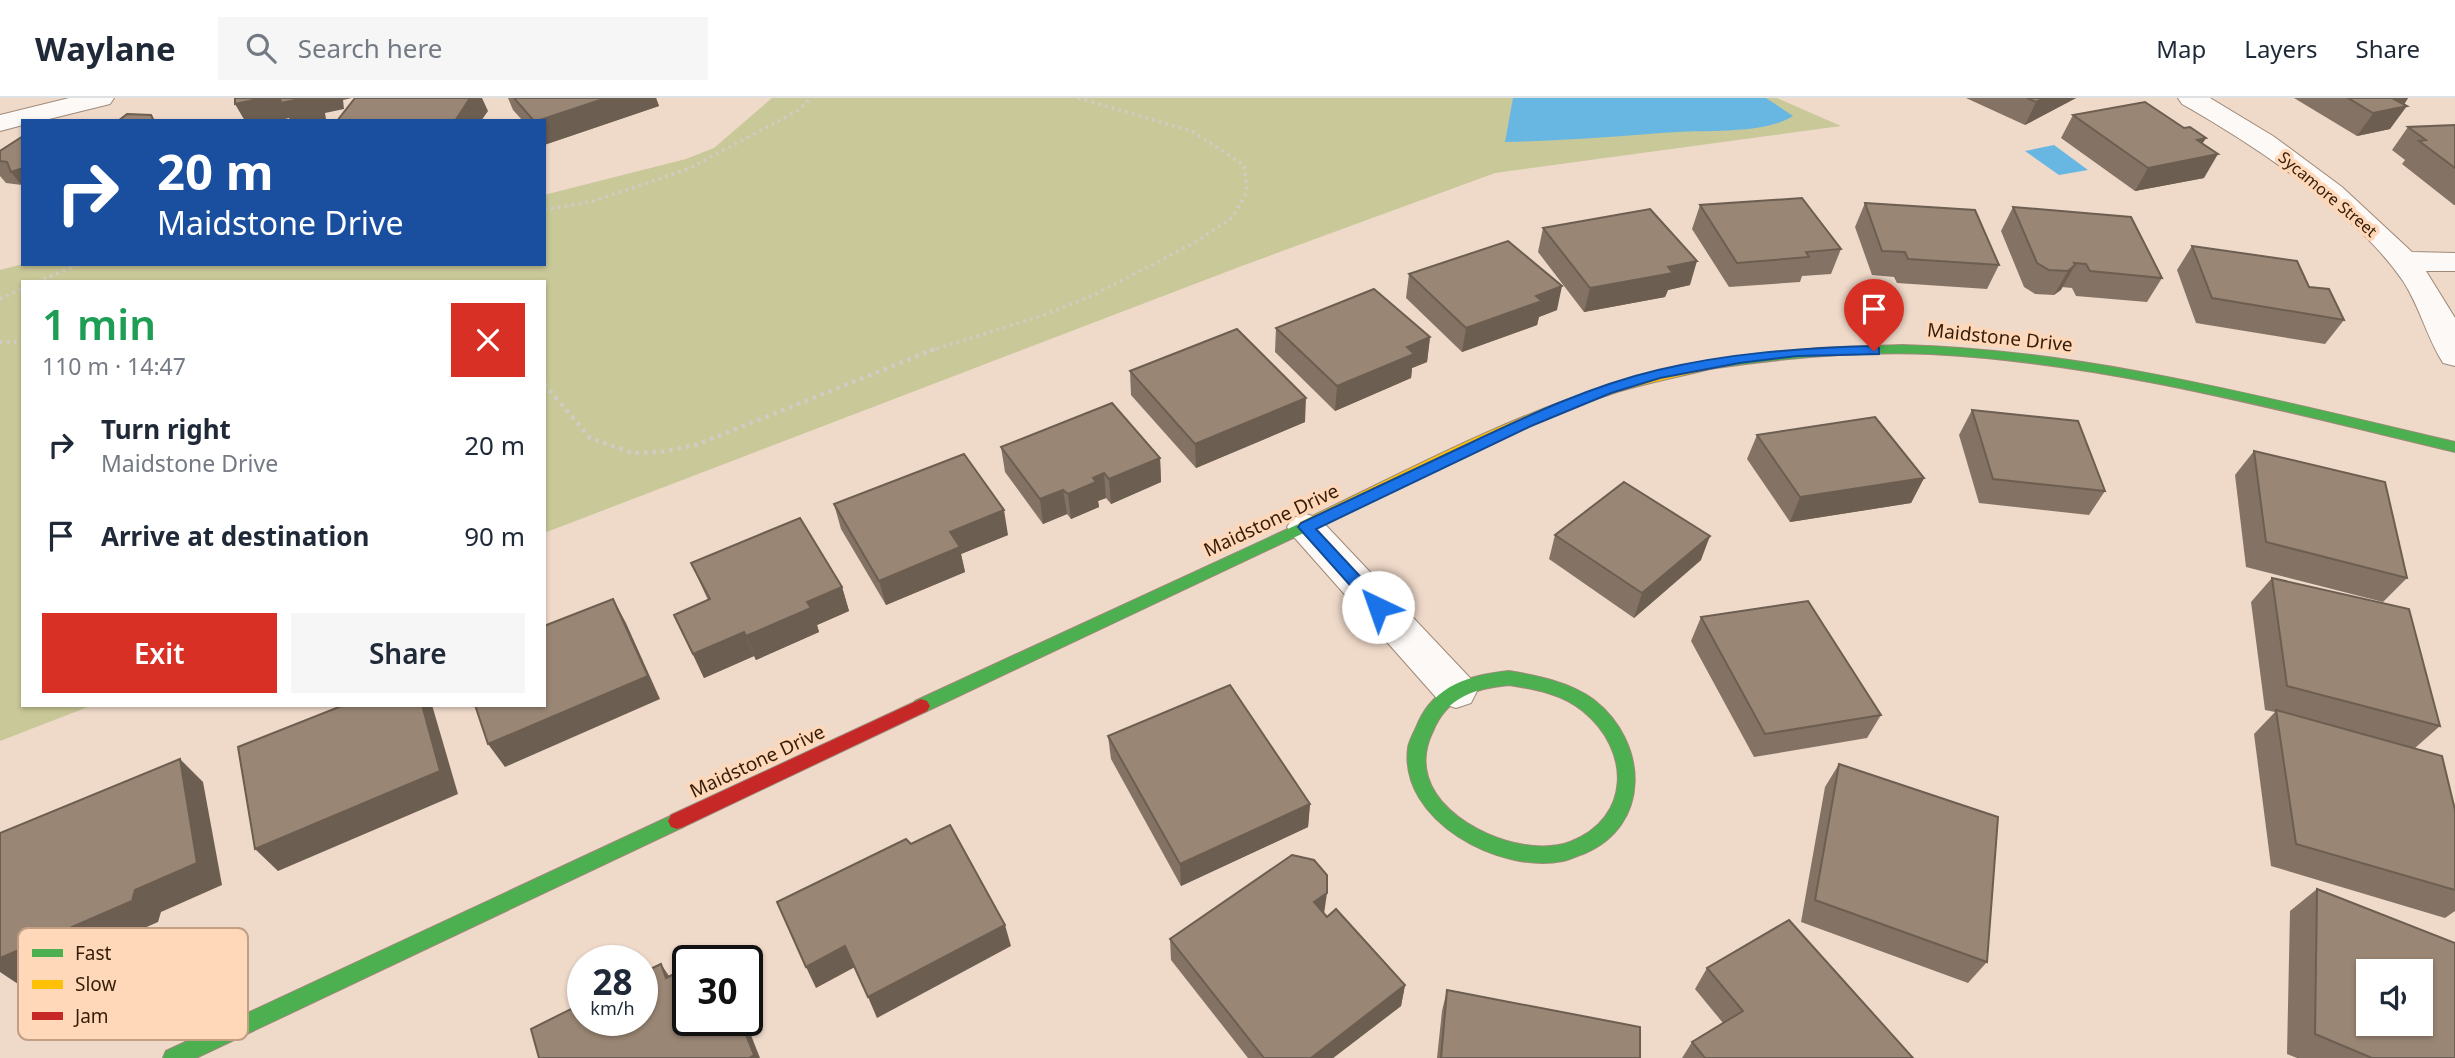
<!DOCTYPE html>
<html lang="en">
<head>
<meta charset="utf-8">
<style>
  :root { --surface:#fff; --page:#f6f6f7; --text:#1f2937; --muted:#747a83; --line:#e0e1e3; --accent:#d93025 }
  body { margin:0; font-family:"Noto Sans",sans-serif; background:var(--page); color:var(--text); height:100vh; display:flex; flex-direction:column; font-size:26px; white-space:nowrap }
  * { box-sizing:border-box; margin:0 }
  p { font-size:23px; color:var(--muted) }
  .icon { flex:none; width:38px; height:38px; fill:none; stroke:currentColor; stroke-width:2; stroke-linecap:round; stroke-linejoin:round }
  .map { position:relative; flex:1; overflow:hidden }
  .panel { position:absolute; left:21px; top:182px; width:525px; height:427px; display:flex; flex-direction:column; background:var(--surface); border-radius:0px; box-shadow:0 2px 5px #0004 }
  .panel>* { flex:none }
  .hud { position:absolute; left:21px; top:21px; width:525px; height:147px; border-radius:0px; box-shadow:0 2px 5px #0004; background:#1a4fa0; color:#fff; overflow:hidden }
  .fabs { position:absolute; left:2356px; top:861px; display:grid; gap:14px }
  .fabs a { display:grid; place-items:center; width:77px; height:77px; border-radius:0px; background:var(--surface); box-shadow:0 2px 5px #0004; font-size:35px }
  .speed { position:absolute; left:567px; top:847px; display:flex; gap:14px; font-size:35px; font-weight:700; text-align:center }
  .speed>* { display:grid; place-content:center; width:91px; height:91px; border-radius:50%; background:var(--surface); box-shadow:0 2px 5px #0004; line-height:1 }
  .speed small { font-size:18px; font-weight:400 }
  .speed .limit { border:4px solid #111; border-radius:10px; background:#fff; color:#111 }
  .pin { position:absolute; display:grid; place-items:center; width:60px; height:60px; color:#fff; margin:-72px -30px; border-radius:50% 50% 50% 0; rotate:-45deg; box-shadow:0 0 7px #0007 }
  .pin .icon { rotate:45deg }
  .me { position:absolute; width:77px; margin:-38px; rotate:318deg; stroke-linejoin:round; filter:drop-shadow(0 0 5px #0008) }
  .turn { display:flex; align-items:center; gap:24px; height:147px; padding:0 21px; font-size:32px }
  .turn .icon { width:91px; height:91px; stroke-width:2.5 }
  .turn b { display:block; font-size:49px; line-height:60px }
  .round { display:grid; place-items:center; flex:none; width:74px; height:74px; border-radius:0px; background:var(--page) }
  .summary { display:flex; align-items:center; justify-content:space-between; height:119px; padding:0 21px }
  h1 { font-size:42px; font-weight:600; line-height:52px; color:#1e9e55 }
  .action { display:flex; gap:14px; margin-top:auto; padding:14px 21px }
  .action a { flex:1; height:80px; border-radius:0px; background:var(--accent); color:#fff; font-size:28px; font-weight:600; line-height:80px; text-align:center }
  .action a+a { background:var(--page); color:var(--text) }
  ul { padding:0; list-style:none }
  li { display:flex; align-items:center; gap:21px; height:91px; padding:0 21px }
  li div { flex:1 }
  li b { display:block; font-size:26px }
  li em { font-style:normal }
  header { display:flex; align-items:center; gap:42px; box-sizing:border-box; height:98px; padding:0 35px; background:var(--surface); border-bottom:2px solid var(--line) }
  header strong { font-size:33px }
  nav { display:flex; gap:38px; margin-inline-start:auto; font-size:24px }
  .search { width:490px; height:63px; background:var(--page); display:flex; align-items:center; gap:18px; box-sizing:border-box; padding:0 24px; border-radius:0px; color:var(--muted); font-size:26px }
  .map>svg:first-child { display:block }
  .green { fill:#c9c898 }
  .water { fill:#67b7e2 }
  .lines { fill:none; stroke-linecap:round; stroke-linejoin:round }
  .street-casing { stroke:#9e8978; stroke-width:2 }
  .fast-casing { stroke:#9e8978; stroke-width:2 }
  .slow-casing { stroke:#9e8978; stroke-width:2 }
  .jam-casing { stroke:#9e8978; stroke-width:2 }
  .path-far1 { stroke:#d1cbc5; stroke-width:3.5; stroke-dasharray:2.5 4.5; stroke-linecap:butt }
  .path { stroke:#d1cbc5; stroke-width:4.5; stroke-dasharray:3.5 5; stroke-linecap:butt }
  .street { fill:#fdf9f7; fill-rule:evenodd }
  .fast { fill:#4caf50; fill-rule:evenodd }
  .slow { fill:#ffc107; fill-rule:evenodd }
  .jam { fill:#c62828; fill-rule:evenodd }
  .wall { fill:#847364 }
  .shaded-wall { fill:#6c5e51 }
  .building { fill:#9a8674; stroke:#6c5e51; stroke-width:2; fill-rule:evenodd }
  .route { fill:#1a73e8; stroke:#114b97; stroke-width:2 }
  .labels { text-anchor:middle; stroke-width:7; stroke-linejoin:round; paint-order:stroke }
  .far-street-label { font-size:16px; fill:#351d08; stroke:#ffd7b9 }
  .street-label { font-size:19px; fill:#351d08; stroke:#ffd7b9 }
  .key { fill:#ffd7b9; stroke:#c29f84; stroke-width:2 }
  .key-label { font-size:19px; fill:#351d08 }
</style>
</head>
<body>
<header>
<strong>Waylane</strong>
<div class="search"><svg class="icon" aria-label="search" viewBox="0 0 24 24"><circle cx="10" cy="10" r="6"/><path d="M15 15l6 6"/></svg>Search here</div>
<nav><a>Map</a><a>Layers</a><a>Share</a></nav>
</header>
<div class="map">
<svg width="2455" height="960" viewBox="0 0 2455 960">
  <rect width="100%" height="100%" fill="#efd9c9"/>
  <!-- green -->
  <polygon class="green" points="772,0 1777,0 1841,28 1495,75 1239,169 544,435 544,184 23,184 23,607 93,607 0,643 0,172 23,166 544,166 544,97 686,61 714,50"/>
  <!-- water -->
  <g class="water">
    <path d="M1513,0H1766L1793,18C1765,36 1710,32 1677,34C1619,38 1563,43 1505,44Z"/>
    <polygon points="2054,47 2088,72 2059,77 2025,53"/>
  </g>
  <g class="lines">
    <defs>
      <g id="street">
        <polygon points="69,0 114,0 110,6 41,23 23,23 23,27 0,33 0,17"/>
        <path d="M2178,0H2210L2273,38L2342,89L2412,154L2455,155V173H2426L2455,220V268L2443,265C2427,240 2420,209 2403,183C2356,114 2254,47 2182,6Z"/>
        <polygon points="1306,416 1319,420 1471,581 1477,593 1471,605 1456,610 1441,605 1293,438 1287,429 1293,420"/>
      </g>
      <g id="fast">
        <path d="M1902,247C2091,252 2273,302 2455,344V354C2282,313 2109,265 1930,256C1856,253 1782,260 1709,271L1702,267L1709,263L1819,250Z"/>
        <polygon points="1305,423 1310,424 1313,428 1310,432 927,613 921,615 915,613 912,608 915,603"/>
        <path d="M1509,573C1538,578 1570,584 1594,602C1648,644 1652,728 1583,756C1576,758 1569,762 1563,763C1500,776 1399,723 1408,650C1409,642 1415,633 1418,625C1435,587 1470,577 1509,573ZM1509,587C1535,591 1562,596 1583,613C1631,652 1632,720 1570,744C1525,761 1442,727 1428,679C1423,663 1426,647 1433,633C1447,599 1475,590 1509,587Z"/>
        <polygon points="677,715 683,717 686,723 683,729 196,960 163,960 166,953"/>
      </g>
      <path id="slow" d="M1709,263L1714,264L1716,267L1714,270C1679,279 1645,285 1611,296C1506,330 1409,384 1310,432H1300L1297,428L1300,424C1398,377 1496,324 1601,290C1636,279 1672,270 1709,263Z"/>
      <polygon id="jam" points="921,601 927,603 930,608 927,613 683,729 677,731 671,729 668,723 671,717"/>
    </defs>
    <!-- street casing -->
    <use href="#street" class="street-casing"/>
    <!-- fast casing -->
    <use href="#fast" class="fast-casing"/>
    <!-- slow casing -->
    <use href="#slow" class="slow-casing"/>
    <!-- jam casing -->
    <use href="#jam" class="jam-casing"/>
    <!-- path-far1 -->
    <g class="path-far1">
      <polyline points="544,112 594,103 688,71 797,13 811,0"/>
      <polyline points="37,184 80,166"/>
      <polyline points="0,201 23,190"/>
      <polyline points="0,244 23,244"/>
      <polyline points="930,253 1044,217 1094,197 1192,146 1232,120 1247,94 1244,67 1192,33 1078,0"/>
    </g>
    <!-- path -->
    <polyline class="path" points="544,286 590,340 632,355 660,354 696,347 935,251"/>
    <!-- street -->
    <use href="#street" class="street"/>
    <!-- fast -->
    <use href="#fast" class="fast"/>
    <!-- slow -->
    <use href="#slow" class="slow"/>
    <!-- jam -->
    <use href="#jam" class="jam"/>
  </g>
  <!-- wall -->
  <g class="wall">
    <polygon points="508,0 656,0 659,8 544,47 544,23 523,23 513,12"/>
    <polygon points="1966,0 2076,0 2025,27"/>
    <polygon points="2294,0 2408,0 2390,31 2357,38"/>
    <polygon points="2073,17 2184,30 2206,40 2202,45 2204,80 2135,93 2061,40"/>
    <polygon points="2455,27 2455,107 2454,107 2402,66 2405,62 2392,52 2408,29"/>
    <polygon points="0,53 22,87 6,85 0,78"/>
    <polygon points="1865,105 1999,167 1987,191 1897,185 1894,179 1872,177 1855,129"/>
    <polygon points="1700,107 1841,151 1831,176 1802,178 1800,184 1729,189 1692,131"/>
    <polygon points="2013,109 2162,180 2147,204 2076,198 2072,190 2062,189 2054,197 2035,196 2024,189 2001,133"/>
    <polygon points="1543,130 1690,187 1668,192 1665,199 1584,214 1538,154"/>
    <polygon points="2192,148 2309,189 2344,222 2325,246 2196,225 2177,172"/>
    <polygon points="1409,176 1557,212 1539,219 1537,227 1462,254 1406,200"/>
    <polygon points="1276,230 1430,239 1427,264 1412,270 1411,280 1335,313 1275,254"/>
    <polygon points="1130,273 1305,324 1196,370 1131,297"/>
    <polygon points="1972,312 2105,393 2089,417 1979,405 1959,337"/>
    <polygon points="1757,337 1924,380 1911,405 1790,424 1747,361"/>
    <polygon points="1001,349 1160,360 1161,384 1111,406 1106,400 1098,403 1099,409 1071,421 1067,416 1043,426 1005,374"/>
    <polygon points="2254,353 2407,480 2383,504 2246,469 2235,377"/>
    <polygon points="834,406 1008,437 961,456 965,474 886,507 841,431"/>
    <polygon points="1555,437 1701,462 1634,520 1549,461"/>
    <polygon points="691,465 842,489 849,513 817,527 819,534 756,562 754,558 704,580 674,517 708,502"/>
    <polygon points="2272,480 2440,628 2415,650 2455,712 2455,813 2445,820 2271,768 2254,636 2275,614 2265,612 2251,504"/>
    <polygon points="1701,519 1881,617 1867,640 1754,659 1691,543"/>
    <polygon points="1108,638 1310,706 1308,729 1181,788 1111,661"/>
    <polygon points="1839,666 1987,864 1968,885 1801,824 1825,689"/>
    <polygon points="2317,791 2455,960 2297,960 2287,956 2290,813"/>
    <polygon points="1325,816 1405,887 1401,908 1333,960 1248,960 1171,862 1170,841"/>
    <polygon points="1707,870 1913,960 1682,960 1692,944 1723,925 1695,891"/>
    <polygon points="1447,892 1640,960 1437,960 1442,913"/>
  </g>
  <!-- shaded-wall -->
  <g class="shaded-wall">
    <polygon points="263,0 352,0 343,2 344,11 325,15 326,21 319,23 291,23 289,20 278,23 245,23 235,6"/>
    <polygon points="470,0 482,0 488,13 481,23 455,23"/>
    <polygon points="606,0 656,0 659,8 544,47 544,23 537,23"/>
    <polygon points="2044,0 2076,0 2025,27 2036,4"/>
    <polygon points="2384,0 2408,0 2402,9 2407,8 2390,31 2357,38"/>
    <polygon points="2206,40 2193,61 2218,56 2204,80 2135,93 2148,70 2197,42"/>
    <polygon points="23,70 23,89 11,74"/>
    <polygon points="1697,163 1690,187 1668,192 1665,199 1584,214 1590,190 1668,169"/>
    <polygon points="2075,167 2061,192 2054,197 2068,173"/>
    <polygon points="1562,188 1557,212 1539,219 1537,227 1462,254 1466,230 1536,198"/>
    <polygon points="1430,239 1427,264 1412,270 1411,280 1335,313 1337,288 1407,249"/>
    <polygon points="1306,300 1305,324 1196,370 1195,346"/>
    <polygon points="1160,360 1161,384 1111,406 1109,381"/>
    <polygon points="1104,375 1106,400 1098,403 1099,409 1071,421 1068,396 1093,380"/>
    <polygon points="1924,380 1911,405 1790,424 1800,399"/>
    <polygon points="1063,392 1067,416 1043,426 1040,401"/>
    <polygon points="1004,412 1008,437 961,456 965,474 886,507 879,483 950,434"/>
    <polygon points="1710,438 1701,462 1634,520 1642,495"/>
    <polygon points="842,489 849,513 817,527 819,534 756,562 746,538 807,504"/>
    <polygon points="613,501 626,525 660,601 505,669 488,646"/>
    <polygon points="744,534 754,558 704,580 693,556"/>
    <polygon points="422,607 432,607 458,696 278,773 255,751"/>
    <polygon points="180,661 203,684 222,787 161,814 158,824 18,886 0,874 0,860 135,792"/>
    <polygon points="1310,706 1308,729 1181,788 1180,766"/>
    <polygon points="1327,795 1324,816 1314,804"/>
    <polygon points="1005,827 1011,848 877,920 868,899"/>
    <polygon points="845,848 855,869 816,890 806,869"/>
    <polygon points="661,866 675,887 666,880"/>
    <polygon points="1405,887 1401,908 1333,960 1311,960"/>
    <polygon points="740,922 745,922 760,960 749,960"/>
  </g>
  <!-- building -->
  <g class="building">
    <polygon points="235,0 263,0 235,6"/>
    <polygon points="280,0 304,0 281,5"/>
    <polygon points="355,0 470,0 455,23 337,23"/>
    <polygon points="514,0 606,0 537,23 534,23"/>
    <polygon points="2027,0 2044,0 2036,4"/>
    <polygon points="2348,0 2392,0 2407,8 2373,15"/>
    <polygon points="2145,4 2184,30 2190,29 2206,40 2197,42 2218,56 2148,70 2073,17"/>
    <polygon points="127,16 151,17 154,23 118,23"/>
    <polygon points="2455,27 2455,70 2419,43 2426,42 2408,29"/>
    <polygon points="23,38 23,70 11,74 7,64 0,63 0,53"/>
    <polygon points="1802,100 1841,151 1806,154 1809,159 1737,165 1700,107"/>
    <polygon points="1865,105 1975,112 1999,167 1908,161 1905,154 1882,153"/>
    <polygon points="2013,109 2131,119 2162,180 2090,173 2086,166 2074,165 2075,167 2068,173 2049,172 2037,165"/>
    <polygon points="1650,111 1697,163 1668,169 1673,175 1590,190 1543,130"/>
    <polygon points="1508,143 1562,188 1536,198 1542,203 1466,230 1409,176"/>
    <polygon points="2192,148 2297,163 2309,189 2329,191 2344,222 2212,200"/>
    <polygon points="1374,191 1430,239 1407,249 1414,256 1337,288 1276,230"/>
    <polygon points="1237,231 1306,300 1195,346 1130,273"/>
    <polygon points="1112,305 1160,360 1109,381 1104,375 1093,380 1096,384 1068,396 1063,392 1040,401 1001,349"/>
    <polygon points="1972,312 2078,323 2105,393 1993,381"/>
    <polygon points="1875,319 1924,380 1800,399 1757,337"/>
    <polygon points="2254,353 2385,384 2407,480 2266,444"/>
    <polygon points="964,356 1004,412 950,434 960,449 879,483 834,406"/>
    <polygon points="1624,384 1710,438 1642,495 1555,437"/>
    <polygon points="800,420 842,489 807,504 811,510 746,538 744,534 693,556 674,517 710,501 691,465"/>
    <polygon points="2272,480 2409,511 2440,628 2287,588"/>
    <polygon points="613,501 648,578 488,646 475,607 544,607 544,528"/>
    <polygon points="1808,503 1881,617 1765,636 1701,519"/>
    <polygon points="1230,587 1310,706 1180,766 1108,638"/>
    <polygon points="344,607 422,607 440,673 255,751 238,649"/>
    <polygon points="2276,612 2442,658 2455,712 2455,792 2296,746"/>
    <polygon points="180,661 197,765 135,792 132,803 0,860 0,735"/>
    <polygon points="1839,666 1998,719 1987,864 1815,802"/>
    <polygon points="950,727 1005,827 868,899 845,848 806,869 777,804 906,741 911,746"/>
    <polygon points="1292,757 1314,762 1327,777 1327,795 1314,804 1327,819 1336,811 1405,887 1311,960 1264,960 1170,841"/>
    <path d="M2317,791L2455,845V960H2372L2315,936ZM2368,873H2420V926H2368Z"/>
    <polygon points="1789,822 1913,960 1705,960 1692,944 1743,913 1707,870"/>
    <polygon points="713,855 716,863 699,863"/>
    <polygon points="661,866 666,880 688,869 688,922 740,922 754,957 749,960 539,960 531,931 583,905 583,922 642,922 642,875"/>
    <polygon points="1447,892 1640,929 1640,960 1441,960"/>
  </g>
  <!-- route -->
  <path class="route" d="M1874,248L1879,250V256L1797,258L1739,265L1660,280L1611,295L1531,328L1316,431L1384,504L1386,509L1384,513H1373L1298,429L1301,425C1355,399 1410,374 1464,348C1527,318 1590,288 1658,272C1729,255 1800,250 1874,248Z"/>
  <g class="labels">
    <!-- far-street labels -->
    <g class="far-street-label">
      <text transform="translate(2328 96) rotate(40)" y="6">Sycamore Street</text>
    </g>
    <!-- street labels -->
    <g class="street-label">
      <text transform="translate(2000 239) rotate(6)" y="7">Maidstone Drive</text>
      <text transform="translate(1271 422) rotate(-25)" y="7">Maidstone Drive</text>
      <text transform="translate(757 663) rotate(-25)" y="7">Maidstone Drive</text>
    </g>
  </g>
  <!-- legend -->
  <rect x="18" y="830" width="230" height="112" rx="10" class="key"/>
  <rect x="32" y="851" width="31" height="8" fill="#4caf50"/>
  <rect x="32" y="882" width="31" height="9" fill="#ffc107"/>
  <rect x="32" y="914" width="31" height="8" fill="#c62828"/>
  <g class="key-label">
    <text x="75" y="862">Fast</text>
    <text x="75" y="893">Slow</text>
    <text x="75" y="925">Jam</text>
  </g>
</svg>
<div class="fabs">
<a><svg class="icon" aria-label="sound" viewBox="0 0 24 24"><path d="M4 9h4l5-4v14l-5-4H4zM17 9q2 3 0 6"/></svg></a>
</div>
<div class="speed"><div>28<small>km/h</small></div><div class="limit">30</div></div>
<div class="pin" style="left:1874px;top:253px;background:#d93025"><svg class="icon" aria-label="arrive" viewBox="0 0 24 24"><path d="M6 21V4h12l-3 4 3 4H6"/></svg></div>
<svg class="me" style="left:1378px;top:509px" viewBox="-20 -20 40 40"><circle r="19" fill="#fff"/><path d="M0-13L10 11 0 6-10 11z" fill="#1a73e8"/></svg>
<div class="hud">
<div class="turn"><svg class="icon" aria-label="right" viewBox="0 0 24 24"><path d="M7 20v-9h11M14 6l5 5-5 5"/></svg><div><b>20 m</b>Maidstone Drive</div></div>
</div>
<section class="panel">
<div class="summary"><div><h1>1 min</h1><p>110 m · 14:47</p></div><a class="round" style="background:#d93025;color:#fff"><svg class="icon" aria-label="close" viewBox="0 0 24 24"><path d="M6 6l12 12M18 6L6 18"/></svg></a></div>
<ul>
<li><svg class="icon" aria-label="right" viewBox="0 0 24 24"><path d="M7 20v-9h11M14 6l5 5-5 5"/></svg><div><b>Turn right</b><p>Maidstone Drive</p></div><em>20 m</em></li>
<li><svg class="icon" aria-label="arrive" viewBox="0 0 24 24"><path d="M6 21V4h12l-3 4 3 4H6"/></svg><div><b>Arrive at destination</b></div><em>90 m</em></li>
</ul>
<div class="action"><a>Exit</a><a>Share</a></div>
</section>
</div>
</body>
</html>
